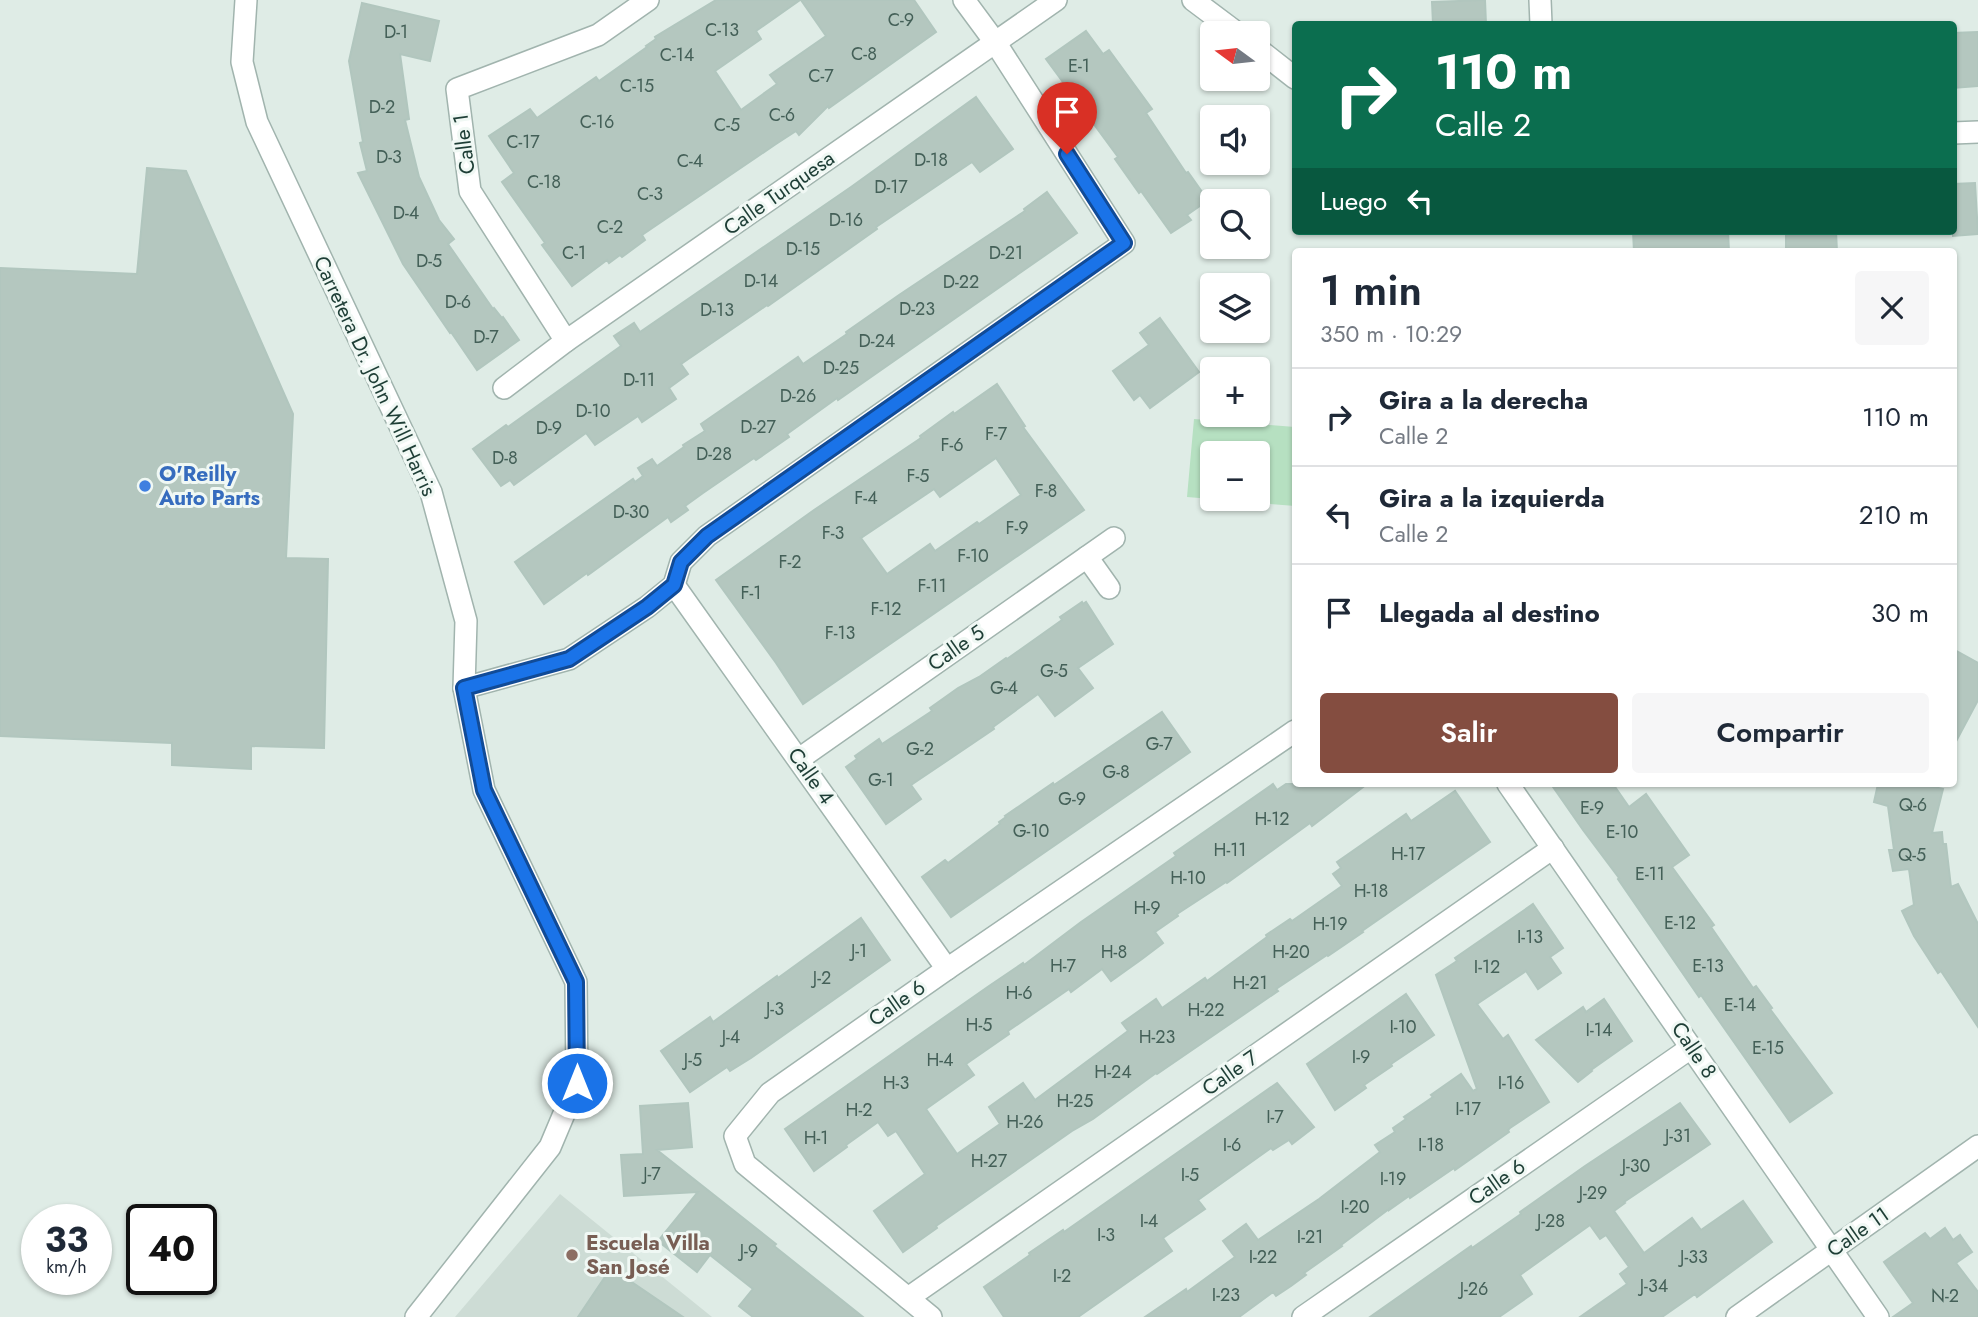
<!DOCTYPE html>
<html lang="es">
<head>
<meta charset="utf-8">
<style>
  :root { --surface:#fff; --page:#f6f6f7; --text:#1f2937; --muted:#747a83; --line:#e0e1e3; --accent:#844d40 }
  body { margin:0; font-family:Jost,sans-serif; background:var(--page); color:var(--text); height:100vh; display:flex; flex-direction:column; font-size:26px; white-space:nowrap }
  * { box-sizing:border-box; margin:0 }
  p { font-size:23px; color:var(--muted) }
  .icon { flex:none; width:38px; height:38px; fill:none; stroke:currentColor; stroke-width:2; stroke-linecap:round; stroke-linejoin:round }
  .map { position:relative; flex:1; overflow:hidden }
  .drawer { position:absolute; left:1292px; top:248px; width:665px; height:539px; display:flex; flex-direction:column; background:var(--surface); border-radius:7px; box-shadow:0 2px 5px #0004 }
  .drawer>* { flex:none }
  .hud { position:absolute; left:1292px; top:21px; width:665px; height:214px; border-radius:7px; box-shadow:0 2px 5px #0004; background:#0b6e4f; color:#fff; overflow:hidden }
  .needle { width:46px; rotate:285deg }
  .buttons { position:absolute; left:1200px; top:21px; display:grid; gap:14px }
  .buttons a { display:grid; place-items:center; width:70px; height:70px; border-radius:7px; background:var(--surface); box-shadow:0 2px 5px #0004; font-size:35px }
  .speed { position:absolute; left:21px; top:1204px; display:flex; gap:14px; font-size:35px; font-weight:700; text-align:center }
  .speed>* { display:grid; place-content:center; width:91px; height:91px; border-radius:50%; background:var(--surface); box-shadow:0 2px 5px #0004; line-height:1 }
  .speed small { font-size:18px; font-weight:400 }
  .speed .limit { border:4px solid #111; border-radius:10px; background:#fff; color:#111 }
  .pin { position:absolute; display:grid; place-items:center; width:60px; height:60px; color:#fff; margin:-72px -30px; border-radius:50% 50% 50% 0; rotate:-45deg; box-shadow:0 0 7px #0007 }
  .pin .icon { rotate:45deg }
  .me { position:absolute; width:77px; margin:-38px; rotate:0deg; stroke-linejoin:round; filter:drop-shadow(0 0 5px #0008) }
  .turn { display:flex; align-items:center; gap:24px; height:147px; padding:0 28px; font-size:32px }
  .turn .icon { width:91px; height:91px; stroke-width:2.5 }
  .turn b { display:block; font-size:49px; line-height:60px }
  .then { display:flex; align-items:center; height:66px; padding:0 28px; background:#0003; gap:14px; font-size:26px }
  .round { display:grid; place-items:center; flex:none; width:74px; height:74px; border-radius:7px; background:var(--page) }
  .head { display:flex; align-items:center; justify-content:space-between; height:119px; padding:0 28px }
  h1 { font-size:42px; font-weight:600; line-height:52px }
  .primary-button { display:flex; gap:14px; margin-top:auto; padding:14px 28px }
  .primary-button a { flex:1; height:80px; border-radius:7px; background:var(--accent); color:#fff; font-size:28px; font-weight:600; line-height:80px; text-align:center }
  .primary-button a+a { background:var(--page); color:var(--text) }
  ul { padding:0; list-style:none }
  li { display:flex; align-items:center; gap:21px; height:98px; padding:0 28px; border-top:2px solid var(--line) }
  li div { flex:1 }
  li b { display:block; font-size:26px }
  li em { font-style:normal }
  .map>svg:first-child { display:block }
  .built { fill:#cddcd5 }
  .green { fill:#b6e0c1; fill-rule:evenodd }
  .building { fill:#b4c7bf; stroke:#b1c6be; stroke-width:2; fill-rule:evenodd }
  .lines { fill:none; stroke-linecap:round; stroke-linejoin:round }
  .minor-casing { stroke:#a1b4ae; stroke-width:24 }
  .minor { stroke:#fff; stroke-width:21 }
  .route-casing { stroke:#114b97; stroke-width:18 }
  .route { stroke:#1a73e8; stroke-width:12 }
  .shop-dot { fill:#3f7fe0; stroke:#f0f8f4; stroke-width:2.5 }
  .education-dot { fill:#8d6e63; stroke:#f0f8f4; stroke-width:2.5 }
  .labels { text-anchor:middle; stroke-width:6; stroke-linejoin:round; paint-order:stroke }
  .number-label { font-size:18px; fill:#446058 }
  .street-label { font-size:21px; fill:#1e3e36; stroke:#f0f8f4 }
  .shop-label { font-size:21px; font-weight:bold; fill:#366cbe; stroke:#f0f8f4; text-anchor:start }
  .education-label { font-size:21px; font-weight:bold; fill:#785e54; stroke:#f0f8f4; text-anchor:start }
</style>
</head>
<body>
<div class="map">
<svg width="1978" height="1317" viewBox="0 0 1978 1317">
  <rect width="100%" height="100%" fill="#dfece6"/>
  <!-- built -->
  <polygon class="built" points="560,1194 712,1317 455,1317"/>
  <!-- green -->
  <path class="green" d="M1194,419L1295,427V506L1187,497ZM1258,453V499H1213V453Z"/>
  <!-- building -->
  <g class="building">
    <polygon points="716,0 800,0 756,31 761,39 715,71 741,110 777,84 770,75 826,36 801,0 914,0 936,32 829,108 828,106 799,135 796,131 776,144 642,235 645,240 622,257 620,255 609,263 607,260 572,286 542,245 545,243 502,182 514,173 489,136 530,109 537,118 596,77 599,81 647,47 646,46 656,39 655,37"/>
    <polygon points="1485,0 1486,24 1433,24 1432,2"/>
    <polygon points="362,3 439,21 430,61 400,54 409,119 405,120 419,177 439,220 454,239 448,244 493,309 494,308 502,318 503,317 519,340 477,370 451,332 450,333 403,264 358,173 367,171 360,143 363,142 349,61"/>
    <polygon points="1086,31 1103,54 1109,50 1152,109 1146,113 1186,173 1188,172 1205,196 1201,199 1204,203 1187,215 1191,220 1171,233 1141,191 1139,193 1115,159 1118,157 1046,59"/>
    <polygon points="1978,32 1978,86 1953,88 1953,33"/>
    <polygon points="976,97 1013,149 980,172 972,162 876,227 877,229 768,306 767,305 681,364 688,374 669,388 676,399 642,422 638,416 595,445 586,433 514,485 510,480 501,486 473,449 506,425 508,427 621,346 614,336 634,323 640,332 851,187"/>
    <polygon points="147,168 186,171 293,414 286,558 328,559 324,748 251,746 251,769 172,765 172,743 0,736 0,268 137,274"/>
    <polygon points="1975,183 1978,234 1953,236 1953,184"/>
    <polygon points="1047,192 1077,233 838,400 837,398 787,434 789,437 756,460 754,458 703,493 685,506 688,510 671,522 668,517 588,575 587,573 544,604 515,562 633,479 635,482 643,476 638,468 652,459 657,466 684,447 683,445 705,431 701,424 798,357 803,364 847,334 846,332 899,295 1025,211 1024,209"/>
    <polygon points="1633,231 1728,231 1729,252 1634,252"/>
    <polygon points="1786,231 1836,231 1837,252 1786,252"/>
    <polygon points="1160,318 1199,372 1150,408 1140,395 1134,400 1113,371 1149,345 1140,333"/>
    <path d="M997,384L1025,426L1023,427L1084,510L803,704L776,663L716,580L814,510L921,438L920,436L953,412L954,414ZM996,458L1021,495L979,524L977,522L935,551L930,544L887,574L861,538L934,489L940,497Z"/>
    <polygon points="1082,602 1083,604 1086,602 1113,644 1078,668 1093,688 1055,716 1038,694 993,727 994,729 911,785 921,799 886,824 846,767 857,759 855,756 879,739 882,744 932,711 930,708 958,688 979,677 1006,658 1007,659 1062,620 1060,617"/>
    <polygon points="1953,649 1978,663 1978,700 1953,747"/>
    <polygon points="1162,712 1190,752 951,917 922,877 945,860 948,863 1000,824 999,822 1006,817 1005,816 1053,783 1054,785"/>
    <polygon points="1273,784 1277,790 1286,784 1367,784 1312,826 1310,823 1227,883 1226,882 1177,914 1178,916 1155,932 1163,943 1142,959 1111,981 1102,969 1071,992 1069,989 1008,1031 1009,1034 966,1064 974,1075 926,1109 957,1154 1000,1124 989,1107 1023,1083 1035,1100 1128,1031 1122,1023 1156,999 1162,1008 1205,978 1207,981 1267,937 1266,935 1290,919 1292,921 1342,886 1333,874 1341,868 1337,862 1406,814 1411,821 1455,791 1490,842 1362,931 1363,932 1328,956 1327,955 1276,989 1278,991 1157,1074 1156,1073 1093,1119 1072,1131 936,1226 937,1228 903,1252 874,1211 925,1174 896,1131 888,1136 878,1122 846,1145 847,1147 814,1171 785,1129 989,986 1023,963 1024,965 1081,922 1176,856 1174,853"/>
    <polygon points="1551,784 1613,784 1629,807 1646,794 1689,855 1672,867 1714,925 1711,927 1753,988 1756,986 1772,1008 1770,1009 1832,1093 1790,1122 1701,995 1699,997 1618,879 1619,878 1583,830"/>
    <polygon points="1878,784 1921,784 1943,789 1932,833 1942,832 1943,844 1946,844 1951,887 1958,884 1978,924 1978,1027 1941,971 1938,973 1914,936 1902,911 1914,905 1909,869 1893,871 1889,850 1894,850 1888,806 1874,802"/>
    <polygon points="1533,904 1563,948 1550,957 1561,973 1538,989 1526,971 1477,1004 1503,1039 1508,1035 1549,1102 1510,1128 1508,1130 1509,1132 1455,1170 1454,1168 1410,1198 1409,1196 1389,1210 1389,1209 1341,1245 1342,1246 1304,1273 1306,1275 1291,1286 1276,1296 1273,1292 1239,1317 1145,1317 1186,1289 1187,1292 1235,1257 1223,1241 1246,1224 1258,1240 1319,1199 1367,1162 1380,1152 1375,1145 1395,1132 1393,1128 1406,1119 1404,1117 1433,1097 1431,1095 1461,1074 1473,1091 1477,1089 1436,975 1457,961 1455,958"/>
    <polygon points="861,918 890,960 751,1058 730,1071 727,1067 690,1092 661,1051 710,1017 713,1022 777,976 778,978"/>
    <polygon points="1406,994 1434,1035 1391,1064 1392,1066 1364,1085 1366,1088 1335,1110 1307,1064"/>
    <polygon points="1604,999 1632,1041 1591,1070 1592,1071 1578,1082 1536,1040 1583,1007 1586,1012"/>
    <polygon points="1277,1083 1314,1127 1292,1144 1289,1140 1273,1150 1271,1148 1198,1200 1205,1209 1163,1238 1172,1251 1078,1317 1004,1317 984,1287 1030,1255 1029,1253 1063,1230 1064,1232"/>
    <polygon points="688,1103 692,1147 657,1150 776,1244 774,1246 863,1317 753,1317 739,1306 753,1289 710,1255 697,1272 658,1241 698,1192 624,1196 621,1155 643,1154 640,1106"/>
    <polygon points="1680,1103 1710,1144 1624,1202 1625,1203 1614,1211 1644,1253 1692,1218 1701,1230 1743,1201 1772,1242 1697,1297 1695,1294 1662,1317 1580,1317 1627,1284 1620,1274 1629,1267 1606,1235 1600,1239 1590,1225 1520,1275 1532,1294 1499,1317 1370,1317 1471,1246 1472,1248 1521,1214 1520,1212 1585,1166"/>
    <polygon points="1945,1228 1953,1240 1960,1235 1972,1252 1956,1263 1978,1292 1978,1317 1893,1317 1913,1303 1884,1262 1925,1233 1930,1239"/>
    <polygon points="611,1268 683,1317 578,1317"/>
  </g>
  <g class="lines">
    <defs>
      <g id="minor">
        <polyline points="246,0 242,62 257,122 431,492 466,621 464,688 484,790 576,982 577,1083 550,1147 416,1317"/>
        <polyline points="1193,0 1237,33"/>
        <polyline points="1540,0 1541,24"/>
        <polyline points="1258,49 1295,78"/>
        <polyline points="1953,133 1978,132"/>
        <polyline points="566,341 470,191 457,89 598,35 648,0"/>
        <polyline points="504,388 566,341 1056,0"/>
        <polyline points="1087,557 1109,588"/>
        <polyline points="674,585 947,969"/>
        <polyline points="464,688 569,659 647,607 674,585 681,562 707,536 1124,243 995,42 964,0"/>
        <polyline points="799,759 1114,538"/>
        <polyline points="1508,784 1878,1317"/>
        <polyline points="908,1298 1553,848"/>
        <polyline points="931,1317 745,1164 735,1136 770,1093 947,969 1295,731"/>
        <polyline points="1303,1317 1692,1047"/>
        <polyline points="1737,1317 1978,1146"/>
      </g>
    </defs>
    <!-- minor casing -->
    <use href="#minor" class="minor-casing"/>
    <!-- minor -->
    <use href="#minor" class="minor"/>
  </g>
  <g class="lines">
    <defs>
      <polyline id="route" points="577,1083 576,982 484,790 464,688 569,659 647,607 674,585 681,562 707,536 1124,243 1067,154"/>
    </defs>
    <!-- route casing -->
    <use href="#route" class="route-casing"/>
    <!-- route -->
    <use href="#route" class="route"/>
  </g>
  <!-- markers -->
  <circle class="shop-dot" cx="145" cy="486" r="7"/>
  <circle class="education-dot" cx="572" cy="1255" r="7"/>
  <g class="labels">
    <!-- number labels -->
    <g class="number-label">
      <text x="901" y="26">C-9</text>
      <text x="722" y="36">C-13</text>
      <text x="396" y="38">D-1</text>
      <text x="864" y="60">C-8</text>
      <text x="677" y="61">C-14</text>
      <text x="1079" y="72">E-1</text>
      <text x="821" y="82">C-7</text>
      <text x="637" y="92">C-15</text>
      <text x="382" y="113">D-2</text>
      <text x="782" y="121">C-6</text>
      <text x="597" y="128">C-16</text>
      <text x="727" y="131">C-5</text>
      <text x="523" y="148">C-17</text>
      <text x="389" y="163">D-3</text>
      <text x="931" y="166">D-18</text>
      <text x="690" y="167">C-4</text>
      <text x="544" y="188">C-18</text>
      <text x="891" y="193">D-17</text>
      <text x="650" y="200">C-3</text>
      <text x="406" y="219">D-4</text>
      <text x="846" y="226">D-16</text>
      <text x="610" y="233">C-2</text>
      <text x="803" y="255">D-15</text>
      <text x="574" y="259">C-1</text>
      <text x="1006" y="259">D-21</text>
      <text x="429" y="267">D-5</text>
      <text x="761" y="287">D-14</text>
      <text x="961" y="288">D-22</text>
      <text x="458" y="308">D-6</text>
      <text x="917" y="315">D-23</text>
      <text x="717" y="316">D-13</text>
      <text x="486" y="343">D-7</text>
      <text x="877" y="347">D-24</text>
      <text x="841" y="374">D-25</text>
      <text x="639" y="386">D-11</text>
      <text x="798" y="402">D-26</text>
      <text x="593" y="417">D-10</text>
      <text x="758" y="433">D-27</text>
      <text x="549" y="434">D-9</text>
      <text x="996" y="440">F-7</text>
      <text x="952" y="451">F-6</text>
      <text x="714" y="460">D-28</text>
      <text x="505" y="464">D-8</text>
      <text x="918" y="482">F-5</text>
      <text x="1046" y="497">F-8</text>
      <text x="866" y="504">F-4</text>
      <text x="631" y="518">D-30</text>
      <text x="1017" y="534">F-9</text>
      <text x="833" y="539">F-3</text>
      <text x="973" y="562">F-10</text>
      <text x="790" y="568">F-2</text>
      <text x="932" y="592">F-11</text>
      <text x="751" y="599">F-1</text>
      <text x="886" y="615">F-12</text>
      <text x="840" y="639">F-13</text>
      <text x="1054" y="677">G-5</text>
      <text x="1004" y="694">G-4</text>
      <text x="1159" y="750">G-7</text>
      <text x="920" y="755">G-2</text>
      <text x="1116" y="778">G-8</text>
      <text x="881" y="786">G-1</text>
      <text x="1072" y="805">G-9</text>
      <text x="1913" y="811">Q-6</text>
      <text x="1592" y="814">E-9</text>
      <text x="1272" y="825">H-12</text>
      <text x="1031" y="837">G-10</text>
      <text x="1622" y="838">E-10</text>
      <text x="1230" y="856">H-11</text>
      <text x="1408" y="860">H-17</text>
      <text x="1912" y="861">Q-5</text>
      <text x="1650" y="880">E-11</text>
      <text x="1188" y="884">H-10</text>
      <text x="1371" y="897">H-18</text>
      <text x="1147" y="914">H-9</text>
      <text x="1680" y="929">E-12</text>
      <text x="1330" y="930">H-19</text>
      <text x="1530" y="943">I-13</text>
      <text x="859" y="957">J-1</text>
      <text x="1114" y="958">H-8</text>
      <text x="1291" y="958">H-20</text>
      <text x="1063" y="972">H-7</text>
      <text x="1708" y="972">E-13</text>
      <text x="1487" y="973">I-12</text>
      <text x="822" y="984">J-2</text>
      <text x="1250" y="989">H-21</text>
      <text x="1019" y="999">H-6</text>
      <text x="1740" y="1011">E-14</text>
      <text x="775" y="1015">J-3</text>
      <text x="1206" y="1016">H-22</text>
      <text x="979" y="1031">H-5</text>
      <text x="1403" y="1033">I-10</text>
      <text x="1599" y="1036">I-14</text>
      <text x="731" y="1043">J-4</text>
      <text x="1157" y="1043">H-23</text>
      <text x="1768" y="1054">E-15</text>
      <text x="1361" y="1063">I-9</text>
      <text x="693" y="1066">J-5</text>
      <text x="940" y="1066">H-4</text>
      <text x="1113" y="1078">H-24</text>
      <text x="896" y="1089">H-3</text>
      <text x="1511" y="1089">I-16</text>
      <text x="1075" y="1107">H-25</text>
      <text x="1468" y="1115">I-17</text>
      <text x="859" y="1116">H-2</text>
      <text x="1275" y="1123">I-7</text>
      <text x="1025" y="1128">H-26</text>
      <text x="1678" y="1142">J-31</text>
      <text x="816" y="1144">H-1</text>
      <text x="1232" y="1151">I-6</text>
      <text x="1431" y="1151">I-18</text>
      <text x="989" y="1167">H-27</text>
      <text x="1636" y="1172">J-30</text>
      <text x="652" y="1180">J-7</text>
      <text x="1190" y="1181">I-5</text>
      <text x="1393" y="1185">I-19</text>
      <text x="1593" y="1199">J-29</text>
      <text x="1355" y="1213">I-20</text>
      <text x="1149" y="1227">I-4</text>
      <text x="1551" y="1227">J-28</text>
      <text x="1106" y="1241">I-3</text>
      <text x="1310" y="1243">I-21</text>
      <text x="749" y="1257">J-9</text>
      <text x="1263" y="1263">I-22</text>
      <text x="1694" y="1263">J-33</text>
      <text x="1062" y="1282">I-2</text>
      <text x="1654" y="1292">J-34</text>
      <text x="1474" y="1295">J-26</text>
      <text x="1226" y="1301">I-23</text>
      <text x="1945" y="1302">N-2</text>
    </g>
    <!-- street labels -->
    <g class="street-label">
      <text transform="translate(464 144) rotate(-97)" y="7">Calle 1</text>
      <text transform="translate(779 193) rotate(-35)" y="7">Calle Turquesa</text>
      <text transform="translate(375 376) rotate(65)" y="7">Carretera Dr. John Will Harris</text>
      <text transform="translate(956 648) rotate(-35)" y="7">Calle 5</text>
      <text transform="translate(811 776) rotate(55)" y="7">Calle 4</text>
      <text transform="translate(897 1003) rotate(-35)" y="7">Calle 6</text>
      <text transform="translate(1694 1050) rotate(56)" y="7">Calle 8</text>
      <text transform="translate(1230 1073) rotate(-35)" y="7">Calle 7</text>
      <text transform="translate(1497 1182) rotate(-35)" y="7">Calle 6</text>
      <text transform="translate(1858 1232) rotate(-35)" y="7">Calle 11</text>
    </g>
    <!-- shop labels -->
    <g class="shop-label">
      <text x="159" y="481">O'Reilly<tspan x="159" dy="24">Auto Parts</tspan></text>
    </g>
    <!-- education labels -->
    <g class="education-label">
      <text x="586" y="1250">Escuela Villa<tspan x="586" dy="24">San José</tspan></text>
    </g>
  </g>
</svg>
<div class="buttons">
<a><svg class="needle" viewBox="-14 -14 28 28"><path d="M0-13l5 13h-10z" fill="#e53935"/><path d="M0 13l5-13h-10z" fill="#747a83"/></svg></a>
<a><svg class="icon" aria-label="sound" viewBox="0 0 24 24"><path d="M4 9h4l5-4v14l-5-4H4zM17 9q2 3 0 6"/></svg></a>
<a><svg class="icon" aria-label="search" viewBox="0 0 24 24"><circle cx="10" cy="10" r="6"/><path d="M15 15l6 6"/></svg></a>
<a><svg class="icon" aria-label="layers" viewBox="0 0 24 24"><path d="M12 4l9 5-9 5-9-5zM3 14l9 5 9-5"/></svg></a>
<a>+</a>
<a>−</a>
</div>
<div class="speed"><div>33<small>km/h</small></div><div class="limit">40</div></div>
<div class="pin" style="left:1067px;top:154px;background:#d93025"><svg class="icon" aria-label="arrive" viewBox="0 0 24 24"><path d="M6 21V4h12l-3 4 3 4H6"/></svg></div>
<svg class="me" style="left:577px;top:1083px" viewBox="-20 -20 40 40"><circle r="17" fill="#1a73e8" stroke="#fff" stroke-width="3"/><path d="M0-11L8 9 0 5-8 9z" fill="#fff"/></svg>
<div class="hud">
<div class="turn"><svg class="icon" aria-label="right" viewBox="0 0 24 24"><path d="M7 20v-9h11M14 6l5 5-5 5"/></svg><div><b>110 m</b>Calle 2</div></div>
<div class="then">Luego<svg class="icon" aria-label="left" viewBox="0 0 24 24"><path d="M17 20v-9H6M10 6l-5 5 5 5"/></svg></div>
</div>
<section class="drawer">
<div class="head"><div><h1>1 min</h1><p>350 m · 10:29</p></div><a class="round"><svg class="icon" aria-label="close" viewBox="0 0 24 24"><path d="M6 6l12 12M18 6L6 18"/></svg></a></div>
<ul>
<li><svg class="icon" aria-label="right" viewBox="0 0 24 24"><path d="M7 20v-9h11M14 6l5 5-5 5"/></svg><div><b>Gira a la derecha</b><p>Calle 2</p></div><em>110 m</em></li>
<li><svg class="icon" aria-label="left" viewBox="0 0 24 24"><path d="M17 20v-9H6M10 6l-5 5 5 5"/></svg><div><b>Gira a la izquierda</b><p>Calle 2</p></div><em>210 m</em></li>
<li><svg class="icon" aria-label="arrive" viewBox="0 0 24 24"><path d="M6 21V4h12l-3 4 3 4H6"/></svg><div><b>Llegada al destino</b></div><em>30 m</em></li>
</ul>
<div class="primary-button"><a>Salir</a><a>Compartir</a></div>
</section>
</div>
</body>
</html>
